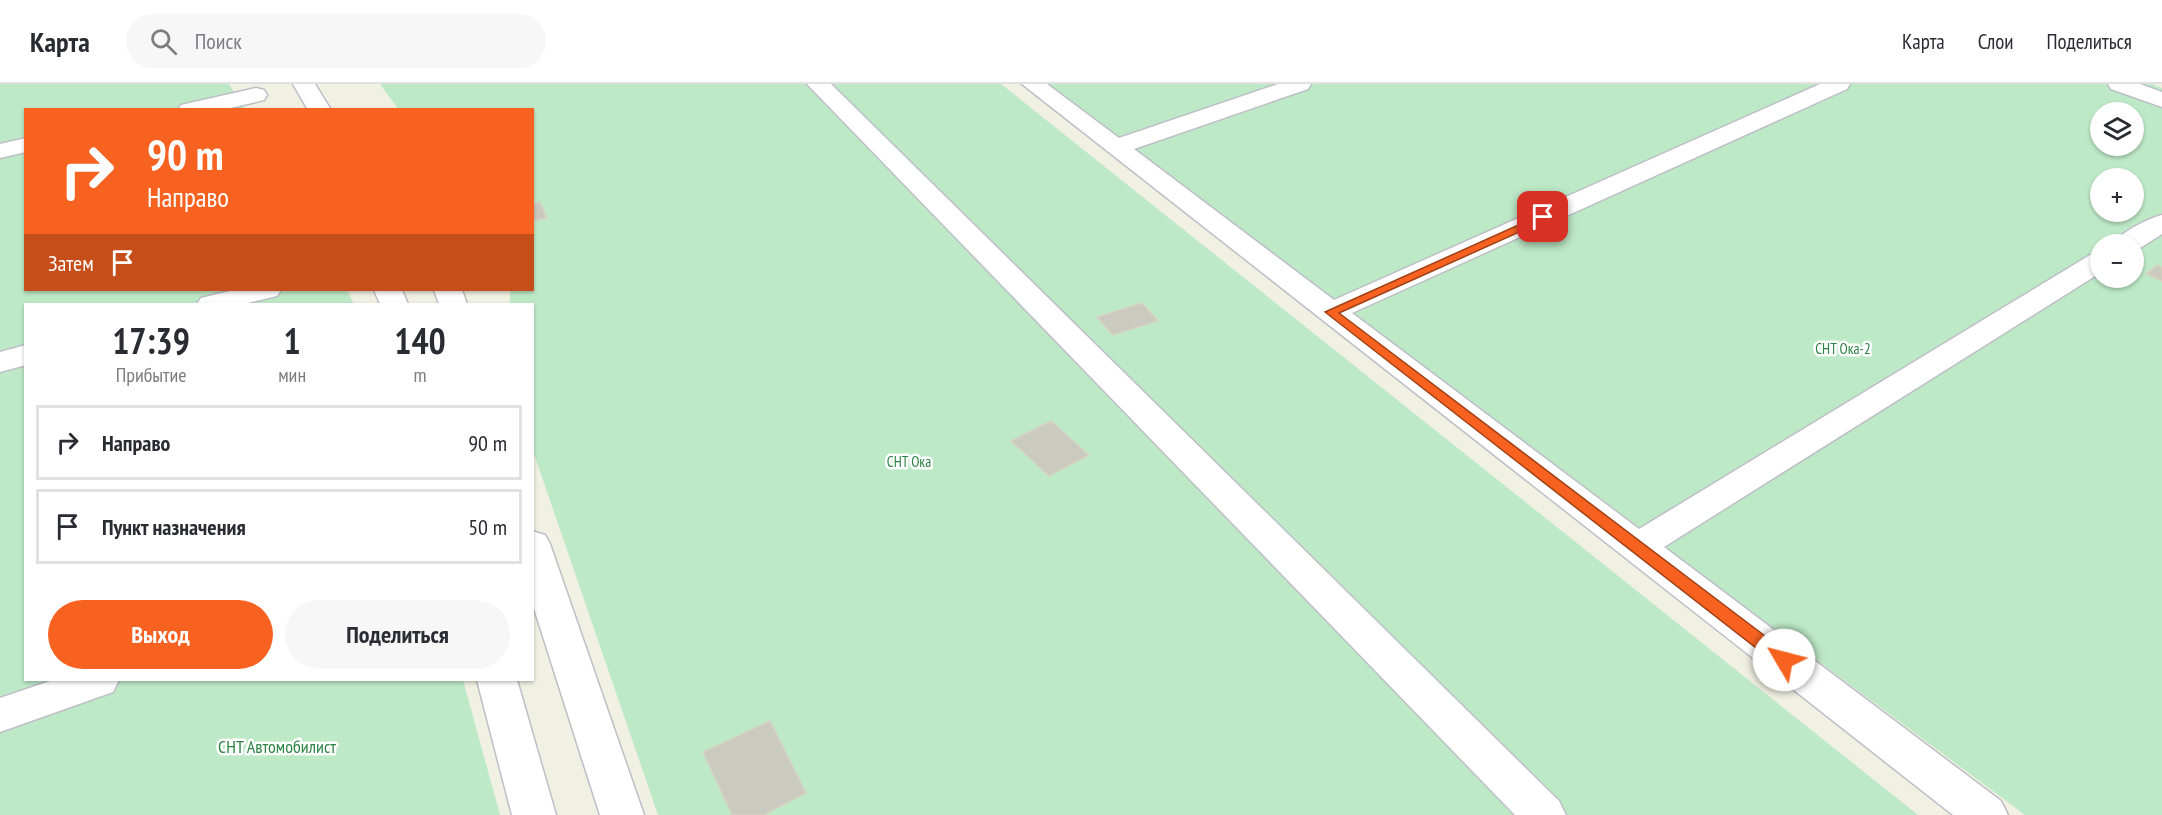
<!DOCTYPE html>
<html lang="ru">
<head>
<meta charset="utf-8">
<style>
  :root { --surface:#fff; --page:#f7f7f7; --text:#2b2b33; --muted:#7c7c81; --line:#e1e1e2; --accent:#f86221 }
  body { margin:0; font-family:"PT Sans Narrow",sans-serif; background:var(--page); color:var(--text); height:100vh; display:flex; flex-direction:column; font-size:22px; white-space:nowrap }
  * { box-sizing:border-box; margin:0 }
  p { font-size:20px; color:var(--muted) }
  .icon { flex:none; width:33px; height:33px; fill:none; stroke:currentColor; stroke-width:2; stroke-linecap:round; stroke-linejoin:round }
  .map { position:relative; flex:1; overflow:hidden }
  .panel { position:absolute; left:24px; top:219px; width:510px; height:378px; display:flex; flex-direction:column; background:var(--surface); border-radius:0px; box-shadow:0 2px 4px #0004 }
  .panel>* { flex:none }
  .banner { position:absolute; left:24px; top:24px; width:510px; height:183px; border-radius:0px; box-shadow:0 2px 4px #0004; background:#f86221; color:#fff; overflow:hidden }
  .buttons { position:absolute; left:2090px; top:18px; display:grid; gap:12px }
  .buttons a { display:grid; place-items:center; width:54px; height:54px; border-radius:50%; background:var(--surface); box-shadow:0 2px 4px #0004; font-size:30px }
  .pin { position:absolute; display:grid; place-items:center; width:51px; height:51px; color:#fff; margin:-26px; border-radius:12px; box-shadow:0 3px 9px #0006 }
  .me { position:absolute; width:66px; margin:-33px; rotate:307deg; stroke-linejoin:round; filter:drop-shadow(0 0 4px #0008) }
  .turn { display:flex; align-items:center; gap:21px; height:126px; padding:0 24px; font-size:27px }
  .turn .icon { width:78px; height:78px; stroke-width:2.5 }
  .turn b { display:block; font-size:42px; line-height:51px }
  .then { display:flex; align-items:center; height:57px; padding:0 24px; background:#0003; gap:12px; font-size:22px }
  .eta { display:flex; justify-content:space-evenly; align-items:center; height:102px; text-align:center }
  .eta b { font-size:36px; font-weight:700; line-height:42px }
  .primary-button { display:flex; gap:12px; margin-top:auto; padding:12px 24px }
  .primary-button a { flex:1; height:69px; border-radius:36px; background:var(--accent); color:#fff; font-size:24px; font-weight:700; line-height:69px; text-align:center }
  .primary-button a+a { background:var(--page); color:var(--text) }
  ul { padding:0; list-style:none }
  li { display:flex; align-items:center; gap:18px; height:75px; margin:0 12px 9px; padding:0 12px; border:3px solid var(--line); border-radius:0px }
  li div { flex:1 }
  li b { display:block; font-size:22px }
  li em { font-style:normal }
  header { display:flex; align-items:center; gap:36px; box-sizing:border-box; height:84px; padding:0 30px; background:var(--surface); border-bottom:2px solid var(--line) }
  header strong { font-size:28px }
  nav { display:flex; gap:33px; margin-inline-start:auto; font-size:21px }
  .search { width:420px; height:54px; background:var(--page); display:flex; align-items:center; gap:15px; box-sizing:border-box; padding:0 21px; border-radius:33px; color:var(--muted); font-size:22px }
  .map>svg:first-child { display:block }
  .green { fill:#bee9c7; fill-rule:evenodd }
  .building { fill:#cbcac0; stroke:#d5d3c1; stroke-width:1.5 }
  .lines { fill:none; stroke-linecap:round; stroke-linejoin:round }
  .minor-casing { stroke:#bdbfc6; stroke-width:3 }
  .minor { fill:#fff; fill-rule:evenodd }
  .route { fill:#f86221; stroke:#a14015; stroke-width:1.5 }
  .labels { text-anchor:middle; stroke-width:5; stroke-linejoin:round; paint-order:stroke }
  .park-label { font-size:15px; fill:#2d8344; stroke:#fff }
  .near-park-label { font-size:18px; fill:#2d8344; stroke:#fff }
</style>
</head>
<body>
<header>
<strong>Карта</strong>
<div class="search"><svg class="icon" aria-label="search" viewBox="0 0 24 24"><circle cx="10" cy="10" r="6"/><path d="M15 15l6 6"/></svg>Поиск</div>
<nav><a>Карта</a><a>Слои</a><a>Поделиться</a></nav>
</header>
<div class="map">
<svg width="2162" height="731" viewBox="0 0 2162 731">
  <rect width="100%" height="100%" fill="#f0f0e3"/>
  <!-- green -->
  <g class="green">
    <polygon points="0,0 229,0 245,25 26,26 26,206 347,206 354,220 26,220 26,596 463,596 500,731 0,731"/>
    <polygon points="380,0 1001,0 1918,731 658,731 533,367 532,220 510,220 510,206 532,206 532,26 398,25"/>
    <path d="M1044,0H2152L2162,4V731H2025ZM2100,28H2133V62H2100ZM2100,94H2133V128H2100ZM2100,160H2133V194H2100Z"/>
  </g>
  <!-- building -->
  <g class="building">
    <polygon points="540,118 547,134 532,137 532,120"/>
    <polygon points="2157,181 2162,183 2162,197 2146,190"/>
    <polygon points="1142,219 1158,237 1113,251 1097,233"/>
    <polygon points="1051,337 1089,371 1049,392 1011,357"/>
    <polygon points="770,637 806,709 764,731 732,731 703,668"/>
  </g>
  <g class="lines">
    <defs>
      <g id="minor">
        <polygon points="293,0 315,0 331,26 308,26"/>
        <polygon points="807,0 831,0 1559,717 1566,731 1515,731"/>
        <polygon points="1022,0 1047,0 1119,54 1278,0 1311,0 1308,5 1134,65 1334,216 1820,0 1850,0 1847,5 1352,229 1639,445 2090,171 2100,169 2100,189 1664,463 2001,717 2008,731 1953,731"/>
        <polygon points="2108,0 2140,0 2162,8 2162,23 2111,5"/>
        <polygon points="256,4 264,6 267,11 264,16 222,26 178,26 181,21"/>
        <polygon points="26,54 26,68 0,74 0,60"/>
        <path d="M2162,131V150L2137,166L2133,167V160H2113C2123,147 2147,135 2162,131Z"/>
        <polygon points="234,206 281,206 277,212 244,220 197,220 201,214"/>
        <polygon points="374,206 402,206 408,220 380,220"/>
        <polygon points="434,206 462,206 467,220 439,220"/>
        <polygon points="26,261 26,281 0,288 0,268"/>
        <polygon points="532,447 545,451 550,460 644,731 600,731 532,518"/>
        <polygon points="53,596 119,596 113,608 0,648 0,614"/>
        <polygon points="477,596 517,596 556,731 512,731"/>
      </g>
    </defs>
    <!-- minor casing -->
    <use href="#minor" class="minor-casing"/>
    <!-- minor -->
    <use href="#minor" class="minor"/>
  </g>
  <!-- route -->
  <polygon class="route" points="1543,130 1546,131 1546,136 1339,229 1790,571 1792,576 1790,581 1784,582 1778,581 1325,228"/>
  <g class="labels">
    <!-- park labels -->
    <g class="park-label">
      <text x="1843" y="270">СНТ Ока-2</text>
      <text x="909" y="383">СНТ Ока</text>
    </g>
    <!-- near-park labels -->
    <g class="near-park-label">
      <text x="277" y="669">СНТ Автомобилист</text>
    </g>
  </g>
</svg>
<div class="buttons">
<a><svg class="icon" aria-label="layers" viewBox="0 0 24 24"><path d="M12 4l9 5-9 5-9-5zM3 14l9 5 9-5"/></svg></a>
<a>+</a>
<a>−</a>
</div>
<div class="pin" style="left:1543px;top:133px;background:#d93025"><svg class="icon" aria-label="arrive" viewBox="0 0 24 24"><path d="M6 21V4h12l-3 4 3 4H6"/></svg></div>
<svg class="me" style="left:1784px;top:576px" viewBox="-20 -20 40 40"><circle r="19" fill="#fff"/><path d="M0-13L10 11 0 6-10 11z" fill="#f86221"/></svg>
<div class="banner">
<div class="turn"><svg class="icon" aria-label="right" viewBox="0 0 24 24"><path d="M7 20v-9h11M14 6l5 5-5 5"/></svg><div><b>90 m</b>Направо</div></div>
<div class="then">Затем<svg class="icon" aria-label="arrive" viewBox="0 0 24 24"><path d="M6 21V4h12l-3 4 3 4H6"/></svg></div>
</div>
<section class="panel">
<div class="eta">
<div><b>17:39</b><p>Прибытие</p></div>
<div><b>1</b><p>мин</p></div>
<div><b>140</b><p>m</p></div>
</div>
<ul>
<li><svg class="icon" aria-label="right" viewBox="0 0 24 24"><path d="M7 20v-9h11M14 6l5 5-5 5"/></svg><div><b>Направо</b></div><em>90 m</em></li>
<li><svg class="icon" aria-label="arrive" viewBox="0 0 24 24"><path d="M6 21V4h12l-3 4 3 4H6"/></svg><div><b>Пункт назначения</b></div><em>50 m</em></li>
</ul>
<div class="primary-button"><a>Выход</a><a>Поделиться</a></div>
</section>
</div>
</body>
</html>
